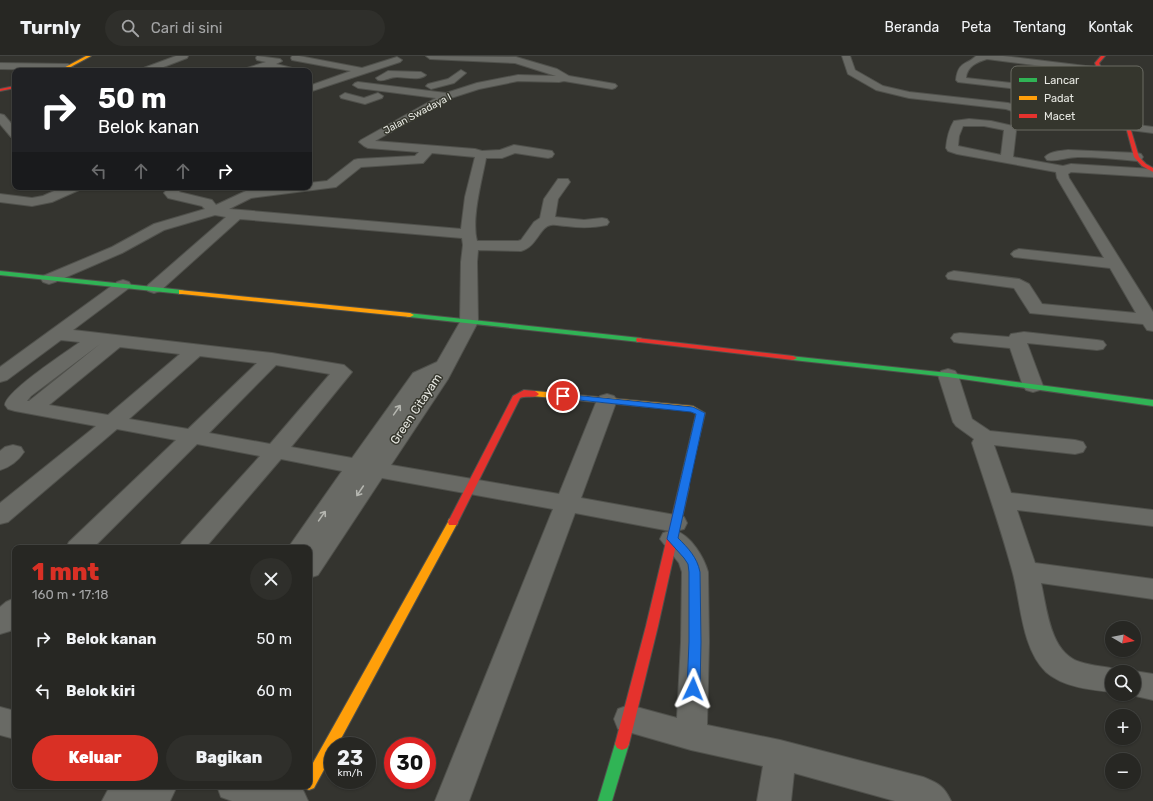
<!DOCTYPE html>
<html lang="id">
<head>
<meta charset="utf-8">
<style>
  :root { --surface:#272723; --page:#2f2f2b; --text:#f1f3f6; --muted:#a4a5a6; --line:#434441; --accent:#d93025 }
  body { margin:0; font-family:Rubik,sans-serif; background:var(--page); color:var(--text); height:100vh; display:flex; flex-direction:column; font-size:15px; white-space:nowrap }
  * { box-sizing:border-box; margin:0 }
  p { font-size:13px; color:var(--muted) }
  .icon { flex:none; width:22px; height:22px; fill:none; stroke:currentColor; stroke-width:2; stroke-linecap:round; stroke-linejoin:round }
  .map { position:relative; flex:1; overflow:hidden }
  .sheet { position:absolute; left:12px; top:489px; width:300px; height:244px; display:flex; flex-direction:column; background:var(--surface); border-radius:8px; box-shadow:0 1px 3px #0004,0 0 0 1px var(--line) }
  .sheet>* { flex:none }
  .hud { position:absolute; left:12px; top:12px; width:300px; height:122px; border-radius:8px; box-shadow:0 1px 3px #0004,0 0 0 1px var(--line); background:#202124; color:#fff; overflow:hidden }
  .needle { width:26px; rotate:100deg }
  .tools { position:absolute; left:1105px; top:565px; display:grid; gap:8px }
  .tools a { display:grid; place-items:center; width:36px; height:36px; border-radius:50%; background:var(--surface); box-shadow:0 1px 3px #0004,0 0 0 1px var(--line); font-size:20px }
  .speed { position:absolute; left:324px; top:681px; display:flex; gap:8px; font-size:20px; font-weight:700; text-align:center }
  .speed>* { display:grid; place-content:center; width:52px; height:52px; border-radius:50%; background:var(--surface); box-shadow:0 1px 3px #0004,0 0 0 1px var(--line); line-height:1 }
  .speed small { font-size:10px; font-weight:400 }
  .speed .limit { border:6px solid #d22; background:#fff; color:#111 }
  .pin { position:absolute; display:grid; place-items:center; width:34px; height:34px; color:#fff; margin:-17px; border:2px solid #fff; border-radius:50%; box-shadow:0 1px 4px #0007 }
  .me { position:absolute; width:44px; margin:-22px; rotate:2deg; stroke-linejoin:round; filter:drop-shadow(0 0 3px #0008) }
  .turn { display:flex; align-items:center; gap:14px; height:84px; padding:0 20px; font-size:18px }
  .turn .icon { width:52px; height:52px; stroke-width:2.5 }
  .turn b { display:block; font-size:28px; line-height:34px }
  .lanes { display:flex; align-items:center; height:38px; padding:0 20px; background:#0003; justify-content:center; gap:20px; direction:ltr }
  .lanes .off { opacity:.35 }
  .round { display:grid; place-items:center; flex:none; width:42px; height:42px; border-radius:21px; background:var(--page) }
  .summary { display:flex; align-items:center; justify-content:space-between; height:68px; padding:0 20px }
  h1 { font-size:24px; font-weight:800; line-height:30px; color:var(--accent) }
  .cta { display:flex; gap:8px; margin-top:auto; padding:8px 20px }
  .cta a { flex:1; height:46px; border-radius:24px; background:var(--accent); color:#fff; font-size:16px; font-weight:800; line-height:46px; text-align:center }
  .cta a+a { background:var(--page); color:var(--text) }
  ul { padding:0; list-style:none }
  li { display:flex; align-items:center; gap:12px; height:52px; padding:0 20px }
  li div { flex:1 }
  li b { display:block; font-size:15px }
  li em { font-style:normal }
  header { display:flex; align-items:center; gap:24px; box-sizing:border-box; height:56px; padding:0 20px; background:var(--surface); border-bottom:1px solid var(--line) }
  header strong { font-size:19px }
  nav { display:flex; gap:22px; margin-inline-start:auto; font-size:14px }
  .search { width:280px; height:36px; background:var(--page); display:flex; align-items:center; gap:10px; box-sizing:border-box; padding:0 14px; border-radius:22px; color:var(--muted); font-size:15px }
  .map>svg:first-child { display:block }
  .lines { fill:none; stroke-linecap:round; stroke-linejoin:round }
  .street-casing { stroke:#50514c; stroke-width:2 }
  .fast-casing { stroke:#50514c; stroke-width:2 }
  .slow-casing { stroke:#50514c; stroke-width:2 }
  .jam-casing { stroke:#50514c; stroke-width:2 }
  .street { fill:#696a65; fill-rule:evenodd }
  .fast { fill:#30b455; fill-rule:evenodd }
  .slow { fill:#ff9f0a; fill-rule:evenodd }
  .jam { fill:#e5322d; fill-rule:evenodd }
  .oneway { stroke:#b5b6b0 }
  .route { fill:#1a73e8; stroke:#114b97 }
  .labels { text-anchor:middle; stroke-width:3; stroke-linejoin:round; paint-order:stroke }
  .far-street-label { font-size:10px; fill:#e7e8e2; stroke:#35362d }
  .street-label { font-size:12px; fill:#e7e8e2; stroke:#35362d }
  .key { fill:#35362d; stroke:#6a6b63; stroke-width:1 }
  .key-label { font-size:11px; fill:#e7e8e2 }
</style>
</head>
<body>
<header>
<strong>Turnly</strong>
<div class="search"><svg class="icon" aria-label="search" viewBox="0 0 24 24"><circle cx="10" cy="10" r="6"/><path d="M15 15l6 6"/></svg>Cari di sini</div>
<nav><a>Beranda</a><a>Peta</a><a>Tentang</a><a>Kontak</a></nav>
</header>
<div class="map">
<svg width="1153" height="745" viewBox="0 0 1153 745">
  <rect width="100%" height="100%" fill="#34342f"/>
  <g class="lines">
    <defs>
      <g id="street">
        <polygon points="176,0 188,0 187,2 153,15 139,15 141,13"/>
        <polygon points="257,0 280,3 282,5 276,8 296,13 298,15 280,15 266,12 256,15 242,15 244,13 266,6 257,4 256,2"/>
        <polygon points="292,0 299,0 362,12 397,1 402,4 400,6 309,36 309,30 351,15 292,4 291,2"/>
        <path d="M426,0L516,1L557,13L569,20L615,28L617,30L615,32L612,33L564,25L559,26L518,25L479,33L451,42L375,85L475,93L482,95L500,94L514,89L552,95L554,98L552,101L548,102L515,97L502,102H486C482,124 471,163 477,185H518L521,184L534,166L540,162L544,143L558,123H568L570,126L558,143L555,161L584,164L602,162L607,163L609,166L607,169C593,172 580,172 566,170C562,170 555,168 551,169C540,170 537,191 521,195L478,194L477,206L478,266L448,323L391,409L559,438L597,344L600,340L607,338L614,340L617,344L581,442L675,459L684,461L687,467L684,473L676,475C691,480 704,501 708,516L709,586L707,669L780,684L923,721C938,727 944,730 951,745H895L794,717L791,745H757L763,710L691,694L618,673L614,663L618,653L629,649L677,662L681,586L682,516L679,507L660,483L663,477L670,475L575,457L469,745H435L553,453L382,422L318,519L309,522V492H288L342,415L281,403L205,492H179L182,486L260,400L197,388L93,492H66L69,486L176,384L117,373L8,466L0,468V447L96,370L15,355L8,353L5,349C5,336 66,296 80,286L61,284L7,324L0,326V311L117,226L123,224L129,226L131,229L129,232L73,274L272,297L344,309L352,316L291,391L352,402L413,317L437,306L460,266L461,206L463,189L462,182L240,163L160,235L154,237L148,235L146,232L148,229L226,161L215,159L164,174L122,197L55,226L49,228L43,226L41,223L43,220L112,191L154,168L205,153L202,150L168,142L164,137L169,131H183L179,136L212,144L216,149L248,134L273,131H309V127L327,125L354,104L358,103L415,100L419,96L368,92L364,90L359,86L361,84L436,42L358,32L353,29L355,27L358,26L446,37L477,27L518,19L556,20L515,7L430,3ZM432,97L475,101L465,141L461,173L229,153L251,142L336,131L361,111L423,107ZM100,288L29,345H27L31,340ZM120,291L180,298L108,359L49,349ZM200,300L257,307L188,373L129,363ZM276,309L330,318L270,388L209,377Z"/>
        <polygon points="842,0 850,0 855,14 883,30 909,36 1008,47 1032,55 1153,71 1153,77 1030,61 1006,53 909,42 876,34 848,18"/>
        <path d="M976,0H1003L1102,12L1104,14L1099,17L987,3C977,6 967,10 966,22L1110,38L1115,41L1110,44L958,26L956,24C958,5 967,9 976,0Z"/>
        <polygon points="0,7 68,8 73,11 68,14 0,13"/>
        <polygon points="461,14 466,17 454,27 431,33 426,30 428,28 448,23"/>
        <path d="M388,15L421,16L426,19C420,25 405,21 397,21C389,21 384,26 378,24L376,22Z"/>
        <polygon points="345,37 364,42 378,37 383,40 382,42 365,48 341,42 340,40"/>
        <polygon points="0,58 4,59 15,72 15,82 11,81 0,68"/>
        <path d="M969,63L991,65L1013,70L1016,75L1013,101L1063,110L1071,108L1153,113V121L1071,116L1068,118L1069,122L1153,256V275L1147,274L1143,268L1030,257L1014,232L948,223L946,220L948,217L954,215L1019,223L1029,228L1042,248L1136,257L1110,212L1014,201L1011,198L1014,195L1019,193L1104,202L1057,122L1056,116L957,98L948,95L946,92C947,82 949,73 954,65ZM963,70H984L1004,74L1001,99L958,90L959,80Z"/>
        <path d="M1068,94L1137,97L1141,98L1143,101L1141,104L1137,105C1117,103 1097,101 1078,101C1068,101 1055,106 1047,104L1045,101C1050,95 1061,95 1068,94Z"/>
        <polygon points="63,131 81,131 79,134 52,146 32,150 0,146 0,138 32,142 43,140"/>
        <polygon points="1024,276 1097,284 1103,285 1106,289 1103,293 1097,294 1027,287 1043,330 1040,334 1033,336 1026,334 1023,330 1010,292 960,287 954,286 951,282 954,278 960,277 1009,281 1011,278"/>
        <path d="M948,313L955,315L958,319L972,363L990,375L1075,384L1083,386L1086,391L1083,396L1075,398L994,389L1011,437L1153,454V470L1017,454L1035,507L1153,523V543L1041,527C1047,553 1050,597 1080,606C1094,611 1109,610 1122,615L1112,616V636C1091,634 1063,631 1046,616C1021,592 1021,545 1012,514C1000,470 986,430 972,387L974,383L956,370L953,366L938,319L941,315Z"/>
        <path d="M13,389L21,391L24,396C18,405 10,411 0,414V395L5,391Z"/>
        <polygon points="15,542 15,570 10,575 0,578 0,551 6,546"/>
        <polygon points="1134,615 1153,618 1153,644 1127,638 1134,638 1134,616 1132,616"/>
        <polygon points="0,651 15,655 15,683 0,679"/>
        <polygon points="110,730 177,730 170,745 102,745"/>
        <polygon points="217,730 294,730 303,734 308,745 232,745 221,741"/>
      </g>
      <g id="fast">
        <polygon points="0,215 182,234 186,236 182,238 0,219"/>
        <polygon points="407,257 640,282 644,284 640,286 410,261 407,261"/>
        <polygon points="790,300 948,317 1153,344 1153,350 948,321 793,304 789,302"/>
        <polygon points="622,682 627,684 629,688 612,745 598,745 615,688 617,684"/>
      </g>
      <g id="slow">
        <polygon points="86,0 91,0 63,15 58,15"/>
        <polygon points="179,234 410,257 414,259 410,261 182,238 179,238"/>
        <polygon points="535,335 693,350 705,357 687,433 681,433 679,431 696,358 691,355 532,340 531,338"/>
        <polygon points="453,462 457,463 458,466 337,690 333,690 333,697 314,732 309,734 304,732 303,730 309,730 309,714 448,466 449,463"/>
      </g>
      <g id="jam">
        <polygon points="1101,0 1105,0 1099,7 1117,51 1130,71 1139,101 1146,108 1153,112 1153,116 1142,110 1134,101 1126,71 1113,51 1095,7"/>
        <polygon points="15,30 15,32 0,35 0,33"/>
        <polygon points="637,282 793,300 797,302 793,304 640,286 637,286 636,284"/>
        <path d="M524,334L535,335L539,338C535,343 527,339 520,342L458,466L457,469H449L448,466L513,340Z"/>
        <polygon points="684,428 687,429 689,431 658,570 629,688 627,692 622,694 617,692 615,688 646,570 679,431 681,429"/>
      </g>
    </defs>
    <!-- street casing -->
    <use href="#street" class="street-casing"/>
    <!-- fast casing -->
    <use href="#fast" class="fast-casing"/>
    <!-- slow casing -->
    <use href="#slow" class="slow-casing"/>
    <!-- jam casing -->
    <use href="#jam" class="jam-casing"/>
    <!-- street -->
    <use href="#street" class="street"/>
    <!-- fast -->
    <use href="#fast" class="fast"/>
    <!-- slow -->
    <use href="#slow" class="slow"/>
    <!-- jam -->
    <use href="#jam" class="jam"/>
  </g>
  <!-- one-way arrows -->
  <defs><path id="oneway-shaft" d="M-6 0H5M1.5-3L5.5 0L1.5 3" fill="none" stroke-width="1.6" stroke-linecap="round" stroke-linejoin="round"/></defs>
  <g class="oneway">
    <use href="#oneway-shaft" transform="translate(397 354) rotate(-55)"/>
    <use href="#oneway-shaft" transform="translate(360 435) rotate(124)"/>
    <use href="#oneway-shaft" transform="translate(322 460) rotate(-55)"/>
  </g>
  <!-- route -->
  <path class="route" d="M563,338L693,351L705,357L678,482C688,492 697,501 700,516L701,586L700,633L698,637L693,639L689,637L687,633L689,586V516L688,508L684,502L667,483L696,358L691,356L560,342L559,340L560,339Z"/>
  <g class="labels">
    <!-- far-street labels -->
    <g class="far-street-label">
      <text transform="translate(417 57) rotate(-28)" y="4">Jalan Swadaya I</text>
    </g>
    <!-- street labels -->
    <g class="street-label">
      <text transform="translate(416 353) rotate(-56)" y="4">Green Citayam</text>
    </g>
  </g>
  <!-- legend -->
  <rect x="1011" y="10" width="132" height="64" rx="6" class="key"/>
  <rect x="1019" y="22" width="18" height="4" fill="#30b455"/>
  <rect x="1019" y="40" width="18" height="4" fill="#ff9f0a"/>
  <rect x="1019" y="58" width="18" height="4" fill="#e5322d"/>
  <g class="key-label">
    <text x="1044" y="28">Lancar</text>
    <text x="1044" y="46">Padat</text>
    <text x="1044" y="64">Macet</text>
  </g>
</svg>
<div class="tools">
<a><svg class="needle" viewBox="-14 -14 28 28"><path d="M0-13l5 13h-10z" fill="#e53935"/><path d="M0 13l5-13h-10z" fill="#a4a5a6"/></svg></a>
<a><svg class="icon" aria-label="search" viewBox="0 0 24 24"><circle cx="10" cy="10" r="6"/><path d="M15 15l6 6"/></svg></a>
<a>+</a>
<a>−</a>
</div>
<div class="speed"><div>23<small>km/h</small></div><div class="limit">30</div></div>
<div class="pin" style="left:563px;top:340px;background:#d93025"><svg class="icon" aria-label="arrive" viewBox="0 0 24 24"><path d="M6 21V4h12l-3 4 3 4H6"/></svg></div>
<svg class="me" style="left:693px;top:633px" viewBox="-20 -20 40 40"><path d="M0-17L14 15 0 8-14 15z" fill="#1a73e8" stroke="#fff" stroke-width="4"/></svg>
<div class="hud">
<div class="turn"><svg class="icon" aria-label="right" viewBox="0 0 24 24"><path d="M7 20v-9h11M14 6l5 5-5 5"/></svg><div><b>50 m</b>Belok kanan</div></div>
<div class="lanes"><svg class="icon off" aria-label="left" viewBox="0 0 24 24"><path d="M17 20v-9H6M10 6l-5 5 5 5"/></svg><svg class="icon off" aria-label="ahead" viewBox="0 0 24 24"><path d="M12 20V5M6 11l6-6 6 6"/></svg><svg class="icon off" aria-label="ahead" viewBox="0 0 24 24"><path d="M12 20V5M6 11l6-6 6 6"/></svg><svg class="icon" aria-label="right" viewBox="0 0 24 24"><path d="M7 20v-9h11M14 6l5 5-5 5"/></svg></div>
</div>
<section class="sheet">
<div class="summary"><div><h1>1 mnt</h1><p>160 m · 17:18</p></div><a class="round"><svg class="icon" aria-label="close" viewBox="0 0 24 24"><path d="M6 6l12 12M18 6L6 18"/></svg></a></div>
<ul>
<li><svg class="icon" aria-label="right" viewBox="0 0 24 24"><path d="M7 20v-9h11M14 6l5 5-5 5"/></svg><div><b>Belok kanan</b></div><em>50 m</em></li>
<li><svg class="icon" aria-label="left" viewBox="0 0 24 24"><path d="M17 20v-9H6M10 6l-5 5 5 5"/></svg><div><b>Belok kiri</b></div><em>60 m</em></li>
</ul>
<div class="cta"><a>Keluar</a><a>Bagikan</a></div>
</section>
</div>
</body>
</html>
